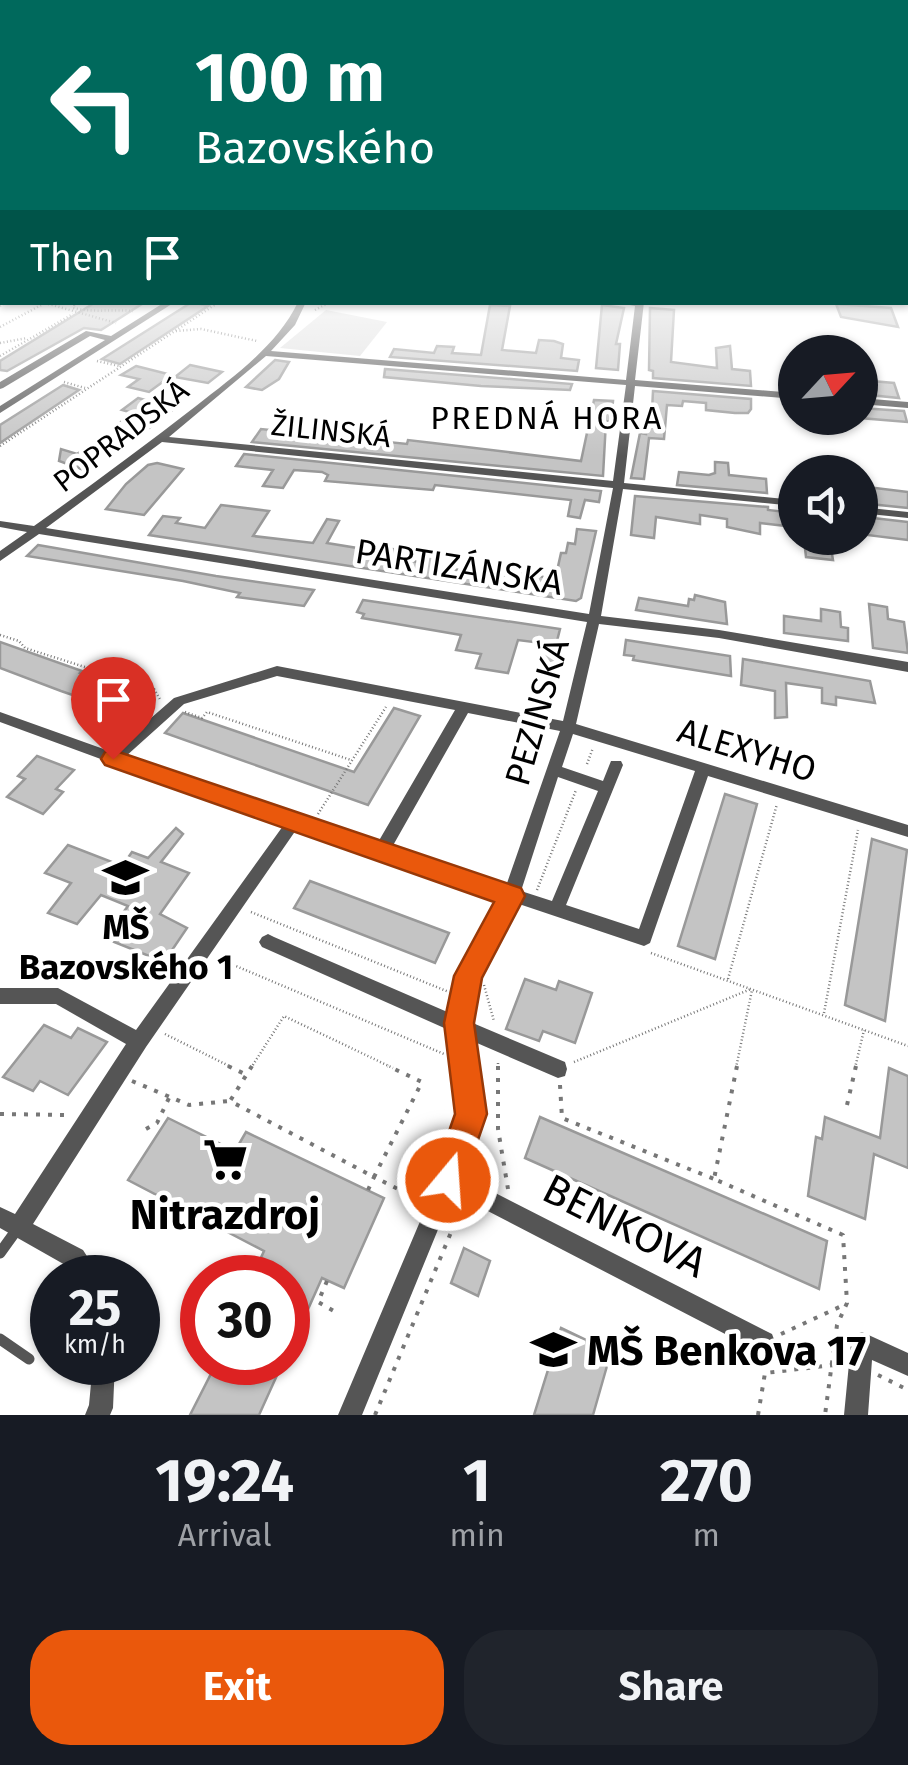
<!DOCTYPE html>
<html lang="en">
<head>
<meta charset="utf-8">
<style>
  :root { --surface:#171b24; --page:#20242c; --text:#f1f3f6; --muted:#9ea1a6; --accent:#ea580c }
  body { margin:0; font-family:"Fira Sans",sans-serif; background:var(--page); color:var(--text); height:100vh; display:flex; flex-direction:column; font-size:38px; white-space:nowrap }
  * { box-sizing:border-box; margin:0 }
  p { font-size:32px; color:var(--muted) }
  .icon { flex:none; width:55px; height:55px; fill:none; stroke:currentColor; stroke-width:2; stroke-linecap:round; stroke-linejoin:round }
  .map { position:relative; height:1415px; overflow:hidden }
  .details { display:flex; flex-direction:column; background:var(--surface); flex:1 }
  .details>* { flex:none }
  .banner { position:absolute; left:0px; top:0px; width:910px; height:305px; box-shadow:0 2px 8px #0004; background:#00695c; color:#fff; overflow:hidden }
  .needle { width:65px; rotate:64deg }
  .controls { position:absolute; left:778px; top:335px; display:grid; gap:20px }
  .controls a { display:grid; place-items:center; width:100px; height:100px; border-radius:50%; background:var(--surface); box-shadow:0 2px 8px #0004; font-size:50px }
  .speed { position:absolute; left:30px; top:1255px; display:flex; gap:20px; font-size:50px; font-weight:700; text-align:center }
  .speed>* { display:grid; place-content:center; width:130px; height:130px; border-radius:50%; background:var(--surface); box-shadow:0 2px 8px #0004; line-height:1 }
  .speed small { font-size:25px; font-weight:400 }
  .speed .limit { border:15px solid #d22; background:#fff; color:#111 }
  .pin { position:absolute; display:grid; place-items:center; width:85px; height:85px; color:#fff; margin:-102px -42px; border-radius:50% 50% 50% 0; rotate:-45deg; box-shadow:0 0 10px #0007 }
  .pin .icon { rotate:45deg }
  .me { position:absolute; width:110px; margin:-55px; rotate:18deg; stroke-linejoin:round; filter:drop-shadow(0 0 8px #0008) }
  .turn { display:flex; align-items:center; gap:35px; height:210px; padding:0 30px; font-size:45px }
  .turn .icon { width:130px; height:130px; stroke-width:2.5 }
  .turn b { display:block; font-size:70px; line-height:85px }
  .then { display:flex; align-items:center; height:95px; padding:0 30px; background:#0003; gap:20px; font-size:38px }
  .eta { display:flex; justify-content:space-evenly; align-items:center; height:170px; text-align:center }
  .eta b { font-size:60px; font-weight:700; line-height:70px }
  .action { display:flex; gap:20px; margin-top:auto; padding:20px 30px }
  .action a { flex:1; height:115px; border-radius:40px; background:var(--accent); color:#fff; font-size:40px; font-weight:700; line-height:115px; text-align:center }
  .action a+a { background:var(--page); color:var(--text) }
  .map>svg:first-child { display:block }
  .green { fill:#dcdcdc }
  .building { fill:#c4c4c4; stroke:#999; stroke-width:2.5 }
  .lines { fill:none; stroke-linecap:round; stroke-linejoin:round }
  .path-far1 { stroke:#777; stroke-width:2.5; stroke-dasharray:1 2.5; stroke-linecap:butt }
  .path { stroke:#777; stroke-width:4; stroke-dasharray:4 8; stroke-linecap:butt }
  .lane { stroke:#555; stroke-width:11 }
  .street { fill:#555; fill-rule:evenodd }
  .route { fill:#ea580c; stroke:#983908; stroke-width:2.5 }
  .labels { text-anchor:middle; stroke-width:9; stroke-linejoin:round; paint-order:stroke }
  .far-street-label { font-size:30px; fill:#000; stroke:#fff }
  .far-quarter-label { font-size:32px; letter-spacing:2.5px; fill:#000; stroke:#fff }
  .street-label { font-size:35px; fill:#000; stroke:#fff }
  .poi-label { font-size:35px; font-weight:bold; fill:#000; stroke:#fff }
  .near-poi-label { font-size:42px; font-weight:bold; fill:#000; stroke:#fff }
  .near-street-label { font-size:42px; fill:#000; stroke:#fff }
</style>
</head>
<body>
<div class="map">
<svg width="908" height="1415" viewBox="0 0 908 1415">
  <rect width="100%" height="100%" fill="#fff"/>
  <!-- green -->
  <polygon class="green" points="326,310 387,322 360,356 280,348"/>
  <!-- building -->
  <g class="building">
    <polygon points="96,302 145,302 101,330 84,328 7,371 0,370 0,361"/>
    <polygon points="192,302 208,306 120,364 102,359"/>
    <polygon points="836,304 891,308 898,327 841,317"/>
    <polygon points="490,305 510,306 502,350 536,353 539,340 554,341 563,344 561,358 579,360 577,371 390,357 394,349 434,353 437,346 454,347 452,353 481,355"/>
    <polygon points="602,305 624,308 616,344 620,344 618,370 596,368"/>
    <polygon points="650,308 674,310 671,362 717,368 716,348 730,346 732,369 750,371 751,386 653,378 653,371 649,370"/>
    <polygon points="275,360 289,362 279,379 262,390 246,387"/>
    <polygon points="190,365 222,372 208,383 175,377"/>
    <polygon points="136,366 172,375 149,392 128,387 139,379 121,375"/>
    <polygon points="385,369 572,384 570,390 481,386 384,377"/>
    <polygon points="860,380 894,383 899,398 860,394"/>
    <polygon points="63,385 79,390 0,443 0,425"/>
    <polygon points="653,391 751,399 751,409 748,413 735,413 706,410 706,403 683,401 682,406 667,405 664,439 649,438 644,479 631,478 640,433 646,434 646,414 652,411"/>
    <polygon points="138,398 175,408 149,428 122,421 133,413 122,410"/>
    <polygon points="594,400 613,401 611,422 606,421 603,476 252,442 261,429 407,444 408,440 433,443 581,461"/>
    <polygon points="860,408 904,411 907,422 860,418"/>
    <polygon points="93,443 109,447 84,470 59,461 61,449 77,454"/>
    <polygon points="244,454 601,491 599,502 585,500 580,518 568,516 571,500 435,485 433,490 325,481 328,475 322,472 294,470 283,488 263,486 273,470 236,466"/>
    <polygon points="715,462 728,463 729,475 766,479 767,493 677,485 679,472 709,475 715,473"/>
    <polygon points="157,463 183,469 144,515 106,509 126,484 148,465"/>
    <polygon points="867,487 908,492 908,508 870,504"/>
    <polygon points="635,496 768,507 768,510 795,513 795,527 760,523 760,534 727,527 727,519 700,515 700,524 656,517 654,538 631,535"/>
    <polygon points="221,505 269,511 253,536 313,543 327,519 339,521 327,543 376,551 378,547 393,549 393,558 419,562 425,548 441,550 435,566 484,574 488,563 555,580 561,553 566,553 568,543 575,544 577,529 596,531 581,598 576,601 149,535 163,516 180,518 176,523 205,528"/>
    <polygon points="873,518 908,522 908,540 867,535 865,520 874,521"/>
    <polygon points="804,539 830,542 833,560 806,557"/>
    <polygon points="38,545 216,576 314,590 304,606 237,597 240,593 183,581 27,556"/>
    <polygon points="695,595 725,602 727,624 636,610 639,598 688,606 689,599 694,600"/>
    <polygon points="363,600 560,629 554,653 560,654 557,668 538,665 542,643 518,640 508,673 476,668 481,654 456,650 461,635 362,618 364,614 357,612"/>
    <polygon points="869,604 887,607 888,619 904,622 908,653 873,648"/>
    <polygon points="821,609 840,612 841,627 848,628 848,641 784,633 784,616 821,621"/>
    <polygon points="626,640 730,656 731,676 633,660 634,656 624,655"/>
    <polygon points="0,642 82,671 80,673 149,696 131,715 61,691 0,668"/>
    <polygon points="743,659 870,681 875,703 836,697 836,705 822,703 822,688 786,683 787,717 775,718 775,691 741,685"/>
    <polygon points="394,708 420,716 368,805 165,733 183,713 354,772"/>
    <polygon points="37,756 74,770 56,789 63,792 43,814 7,797 25,779 18,776"/>
    <polygon points="725,794 757,804 715,959 678,946"/>
    <polygon points="176,828 183,834 161,862 189,873 160,914 187,928 164,962 104,938 128,906 101,895 77,924 48,913 71,883 45,873 68,845 122,866 132,852 148,858"/>
    <polygon points="872,839 907,850 885,1021 845,1005"/>
    <polygon points="310,881 449,933 435,963 294,908"/>
    <polygon points="525,979 556,990 559,981 592,993 575,1043 543,1031 539,1041 506,1029"/>
    <polygon points="44,1025 71,1038 78,1028 107,1042 68,1095 40,1081 33,1091 3,1077"/>
    <polygon points="889,1068 908,1076 908,1168 874,1154 865,1219 808,1196 816,1137 822,1139 825,1117 880,1138"/>
    <polygon points="540,1117 827,1241 819,1289 525,1158"/>
    <polygon points="168,1118 235,1151 246,1132 384,1198 344,1288 322,1278 288,1354 288,1278 260,1278 266,1266 259,1262 264,1251 128,1180"/>
    <polygon points="464,1248 490,1261 478,1296 451,1283"/>
    <polygon points="561,1328 611,1352 593,1415 534,1415"/>
    <polygon points="217,1362 283,1362 259,1415 190,1415"/>
  </g>
  <g class="lines">
    <!-- path-far1 -->
    <g class="path-far1">
      <path d="M76,302L73,308C93,313 111,309 133,311"/>
      <polyline points="45,303 116,323"/>
      <polyline points="0,306 7,302"/>
      <polyline points="315,310 330,302"/>
      <polyline points="0,327 45,303"/>
      <polyline points="176,331 201,329 257,341"/>
      <polyline points="0,343 27,338"/>
      <polyline points="0,356 73,314"/>
      <polyline points="97,361 119,366"/>
      <polyline points="64,382 85,388"/>
      <polyline points="0,446 219,302"/>
      <polyline points="0,635 19,641 25,648 154,689 161,701"/>
      <polyline points="185,712 202,718 207,712 351,760"/>
      <polyline points="587,764 593,748"/>
      <polyline points="318,814 386,707"/>
      <polyline points="537,890 576,790"/>
      <polyline points="251,912 449,992"/>
      <polyline points="651,953 908,1046"/>
      <polyline points="217,958 444,1054"/>
      <polyline points="728,979 777,804"/>
      <polyline points="484,985 494,1021"/>
      <polyline points="824,1013 858,830"/>
      <polyline points="165,1034 233,1068"/>
      <polyline points="574,1062 751,989"/>
      <polyline points="498,1063 498,1068"/>
      <polyline points="251,1068 284,1016 393,1068"/>
      <polyline points="736,1068 752,990"/>
      <polyline points="855,1068 864,1030"/>
    </g>
    <!-- path -->
    <g class="path">
      <polyline points="228,1066 247,1075"/>
      <polyline points="252,1066 230,1101 374,1177 422,1082 388,1066"/>
      <polyline points="498,1066 498,1129 508,1189"/>
      <polyline points="737,1066 714,1179 843,1235 847,1303 837,1325 825,1415"/>
      <polyline points="132,1081 189,1105 229,1101"/>
      <polyline points="560,1085 562,1118 714,1179"/>
      <polyline points="847,1105 856,1066"/>
      <polyline points="0,1114 68,1115"/>
      <polyline points="146,1129 157,1123 169,1098"/>
      <polyline points="368,1190 374,1177 422,1201"/>
      <polyline points="327,1281 318,1302 339,1314"/>
      <polyline points="781,1334 846,1304"/>
      <polyline points="878,1375 908,1390"/>
      <polyline points="375,1415 462,1206"/>
      <polyline points="758,1415 765,1373 842,1364"/>
    </g>
    <!-- lane -->
    <g class="lane">
      <polyline points="0,1253 18,1228"/>
      <polyline points="0,1339 29,1359"/>
    </g>
    <!-- street -->
    <g class="street">
      <rect x="0" y="290" width="2" height="5"/>
      <polygon points="908,301 908,305 895,302 908,302"/>
      <polygon points="165,302 175,302 0,413 0,406 105,340 90,336 3,388 0,389 0,382 86,331 111,336"/>
      <path d="M298,302H306L295,325L271,351L626,380L635,306L613,302H644L635,380L795,393V399L635,386L624,483L795,500V506L623,489L601,616L719,630L908,662V672L719,638L599,624L576,724L908,825V837L708,776L650,943L644,946L516,903L477,977L468,1021L565,1062L567,1069L565,1076L558,1078L470,1040L481,1114L460,1175L772,1334L775,1342L772,1350L764,1353L756,1350L453,1193L362,1415H338L438,1179L461,1114L451,1031L262,947L259,942L262,937L268,934L274,937L452,1014L459,976L501,898L296,830L146,1047L33,1224L83,1250L101,1278H76L67,1266L0,1228V1207L15,1214L126,1044L56,1004H0V988H58L136,1030L283,826L0,722V712L112,752L174,698L277,666L563,721L587,622L39,534L0,561V551L27,532L0,527V521L34,526C89,487 143,447 196,406C233,377 277,346 298,302ZM266,356L626,385L613,481L169,437ZM162,442L613,488L589,614L46,528ZM277,676L455,710L377,844L297,818L125,757L184,704ZM468,713L560,731L506,886L391,849ZM573,734L695,771L639,929L566,905L623,765L621,761H611L603,781L562,767ZM558,777L598,791L552,901L521,891Z"/>
      <polygon points="860,398 908,402 908,408 860,404"/>
      <polygon points="860,507 908,512 908,518 860,513"/>
      <polygon points="862,1332 908,1353 908,1376 872,1360 868,1415 844,1415 851,1343 854,1335"/>
      <polygon points="93,1362 115,1362 113,1408 110,1415 85,1415 89,1405"/>
    </g>
  </g>
  <!-- sky -->
  <linearGradient id="sky" x2="0" y2="1"><stop stop-color="#8cadcc"/><stop offset="0.57" stop-color="#fff"/><stop offset="1" stop-color="#fff" stop-opacity="0"/></linearGradient>
  <rect width="908" height="456" fill="url(#sky)"/>
  <!-- route -->
  <polygon class="route" points="113,750 521,888 525,896 482,978 474,1023 487,1114 460,1192 448,1197 437,1192 432,1180 455,1114 444,1023 454,976 494,902 105,765 101,759 105,752"/>
  <!-- icons -->
  <defs>
    <symbol id="school-bare" viewBox="-9 -9 18 18"><path d="M0-5L7-2L0 1L-7-2ZM-4 1L0 2.5L4 1V4Q0 6-4 4Z" fill="#000" stroke="#fff" stroke-width="2.5" paint-order="stroke"/></symbol>
    <symbol id="supermarket-bare" viewBox="-9 -9 18 18"><path d="M-6-5.5h2.5l.6 2H6L4.5 2H-2.5L-4.4-4H-6ZM-1.5 3.2a1.3 1.3 0 1 0 .1 0ZM3 3.2a1.3 1.3 0 1 0 .1 0Z" fill="#000" stroke="#fff" stroke-width="2.5" paint-order="stroke"/></symbol>
  </defs>
  <g fill-rule="evenodd">
    <use href="#school-bare" x="94" y="846" width="63" height="63"/>
    <use href="#supermarket-bare" x="194" y="1128" width="63" height="63"/>
    <use href="#school-bare" x="522" y="1318" width="63" height="63"/>
  </g>
  <g class="labels">
    <!-- far-street labels -->
    <g class="far-street-label">
      <text transform="translate(331 431) rotate(6)" y="10">ŽILINSKÁ</text>
      <text transform="translate(121 436) rotate(-38)" y="10">POPRADSKÁ</text>
    </g>
    <!-- far-quarter labels -->
    <g class="far-quarter-label">
      <text x="547" y="429">PREDNÁ HORA</text>
    </g>
    <!-- street labels -->
    <g class="street-label">
      <text transform="translate(459 567) rotate(9)" y="12">PARTIZÁNSKA</text>
      <text transform="translate(537 712) rotate(-74)" y="12">PEZINSKÁ</text>
      <text transform="translate(747 750) rotate(17)" y="12">ALEXYHO</text>
    </g>
    <!-- poi labels -->
    <g class="poi-label">
      <text x="126" y="939">MŠ<tspan x="126" dy="40">Bazovského 1</tspan></text>
    </g>
    <!-- near-poi labels -->
    <g class="near-poi-label">
      <text x="225" y="1229">Nitrazdroj</text>
      <text x="587" y="1365" text-anchor="start">MŠ Benkova 17</text>
    </g>
    <!-- near-street labels -->
    <g class="near-street-label">
      <text transform="translate(625 1225) rotate(27)" y="15">BENKOVA</text>
    </g>
  </g>
</svg>
<div class="controls">
<a><svg class="needle" viewBox="-14 -14 28 28"><path d="M0-13l5 13h-10z" fill="#e53935"/><path d="M0 13l5-13h-10z" fill="#9ea1a6"/></svg></a>
<a><svg class="icon" aria-label="sound" viewBox="0 0 24 24"><path d="M4 9h4l5-4v14l-5-4H4zM17 9q2 3 0 6"/></svg></a>
</div>
<div class="speed"><div>25<small>km/h</small></div><div class="limit">30</div></div>
<div class="pin" style="left:113px;top:759px;background:#d93025"><svg class="icon" aria-label="arrive" viewBox="0 0 24 24"><path d="M6 21V4h12l-3 4 3 4H6"/></svg></div>
<svg class="me" style="left:448px;top:1180px" viewBox="-20 -20 40 40"><circle r="17" fill="#ea580c" stroke="#fff" stroke-width="3"/><path d="M0-11L8 9 0 5-8 9z" fill="#fff"/></svg>
<div class="banner">
<div class="turn"><svg class="icon" aria-label="left" viewBox="0 0 24 24"><path d="M17 20v-9H6M10 6l-5 5 5 5"/></svg><div><b>100 m</b>Bazovského</div></div>
<div class="then">Then<svg class="icon" aria-label="arrive" viewBox="0 0 24 24"><path d="M6 21V4h12l-3 4 3 4H6"/></svg></div>
</div>
</div>
<section class="details">
<div class="eta">
<div><b>19:24</b><p>Arrival</p></div>
<div><b>1</b><p>min</p></div>
<div><b>270</b><p>m</p></div>
</div>
<div class="action"><a>Exit</a><a>Share</a></div>
</section>
</body>
</html>
